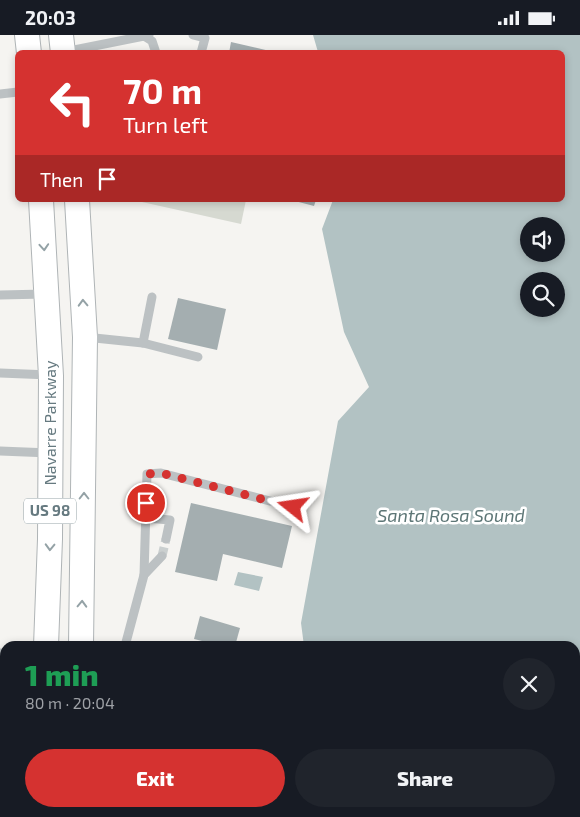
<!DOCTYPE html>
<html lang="en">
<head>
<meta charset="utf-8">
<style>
  :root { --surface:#171b24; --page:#20242c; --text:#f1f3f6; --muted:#9ea1a6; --accent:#d53230 }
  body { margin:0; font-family:"Exo 2",sans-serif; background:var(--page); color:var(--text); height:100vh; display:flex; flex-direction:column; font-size:19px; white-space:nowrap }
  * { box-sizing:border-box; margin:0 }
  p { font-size:16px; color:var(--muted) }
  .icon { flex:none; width:28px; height:28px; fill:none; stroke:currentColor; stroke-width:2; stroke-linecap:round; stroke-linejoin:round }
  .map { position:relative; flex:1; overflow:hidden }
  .drawer { position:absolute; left:0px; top:606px; width:580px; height:176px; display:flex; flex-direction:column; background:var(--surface); border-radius:15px 15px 0 0; box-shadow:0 2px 8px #0003 }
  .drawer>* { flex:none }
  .top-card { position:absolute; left:15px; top:15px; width:550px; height:152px; border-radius:8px; box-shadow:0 2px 8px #0003; background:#d53230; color:#fff; overflow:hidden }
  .fabs { position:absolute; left:520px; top:182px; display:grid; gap:10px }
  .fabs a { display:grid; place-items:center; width:45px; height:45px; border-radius:50%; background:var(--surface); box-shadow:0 2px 8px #0003; font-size:25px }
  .pin { position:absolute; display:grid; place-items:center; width:42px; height:42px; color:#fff; margin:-21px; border:2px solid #fff; border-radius:50%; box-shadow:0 1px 5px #0007 }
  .me { position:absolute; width:55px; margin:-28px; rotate:285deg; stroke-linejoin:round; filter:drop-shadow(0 0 4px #0008) }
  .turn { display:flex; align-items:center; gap:18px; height:105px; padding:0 25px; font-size:22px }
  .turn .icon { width:65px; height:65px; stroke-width:2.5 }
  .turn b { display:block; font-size:35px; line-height:42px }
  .then { display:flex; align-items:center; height:48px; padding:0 25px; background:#0003; gap:10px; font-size:19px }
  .round { display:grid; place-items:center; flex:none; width:52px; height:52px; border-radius:26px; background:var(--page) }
  .summary { display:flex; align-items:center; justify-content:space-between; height:85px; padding:0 25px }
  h1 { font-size:30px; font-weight:800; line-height:38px; color:#1e9e55 }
  .action { display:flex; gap:10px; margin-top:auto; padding:10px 25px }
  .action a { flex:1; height:58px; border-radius:30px; background:var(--accent); color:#fff; font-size:20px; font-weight:800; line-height:58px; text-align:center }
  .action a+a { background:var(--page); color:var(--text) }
  .status { display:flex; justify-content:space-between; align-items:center; height:35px; padding:0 25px; background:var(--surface); direction:ltr }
  .status svg { height:14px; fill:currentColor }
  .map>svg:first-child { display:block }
  .green { fill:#d6d9d1 }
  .water { fill:#b2c2c3; fill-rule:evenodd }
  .building { fill:#a4aeb0 }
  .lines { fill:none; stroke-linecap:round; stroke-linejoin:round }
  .minor-tunnel { stroke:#cacfcf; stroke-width:9; stroke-dasharray:9 4.5; stroke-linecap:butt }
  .highway-casing { stroke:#afb4b6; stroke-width:26 }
  .minor { stroke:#bcc1c3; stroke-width:9 }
  .highway { stroke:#fff; stroke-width:24 }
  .oneway { stroke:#94a2a6 }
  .route { stroke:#d53230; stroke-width:9; stroke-dasharray:0 16.2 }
  .labels { text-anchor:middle; stroke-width:5; stroke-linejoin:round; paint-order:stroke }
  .shield { fill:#fff; stroke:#94a2a6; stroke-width:1 }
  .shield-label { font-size:15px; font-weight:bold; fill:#667a80 }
  .street-label { font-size:16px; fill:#667a80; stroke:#fff }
  .water-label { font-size:18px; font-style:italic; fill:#5d7676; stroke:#fff }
</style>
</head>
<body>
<div class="status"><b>20:03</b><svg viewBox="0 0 49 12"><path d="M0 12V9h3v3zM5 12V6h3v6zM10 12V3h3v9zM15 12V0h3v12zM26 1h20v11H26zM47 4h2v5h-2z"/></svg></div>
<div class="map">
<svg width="580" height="782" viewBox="0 0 580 782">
  <rect width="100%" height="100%" fill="#f5f4f1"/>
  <!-- green -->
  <polygon class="green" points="133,165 246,165 241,189"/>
  <!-- water -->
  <g class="water">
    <path d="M313,0H580V782H331L330,778H575V611H304L301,588L338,386L369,352L344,297L322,194L333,165H562V18L318,17ZM556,191V219H529V191ZM529,246H556V274H529Z"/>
    <polygon points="238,537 263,542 259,556 234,550"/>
  </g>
  <!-- building -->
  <g class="building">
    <polygon points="231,7 274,17 274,18 229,18"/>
    <polygon points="291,165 316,165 314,171"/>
    <polygon points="178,263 226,274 217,315 168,304"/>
    <polygon points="191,468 292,491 282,533 223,519 217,546 175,537"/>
    <polygon points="200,581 240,593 235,611 222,611 194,604"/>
  </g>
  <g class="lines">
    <!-- minor-tunnel -->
    <polyline class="minor-tunnel" points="162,521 166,504"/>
    <defs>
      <g id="highway">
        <polyline points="27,0 29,18"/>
        <polyline points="61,0 63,18"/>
        <polyline points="41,165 51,341 50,504 46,611"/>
        <polyline points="77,165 85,302 81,611"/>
        <polyline points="33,782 34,778"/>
        <polyline points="67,782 68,778"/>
      </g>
    </defs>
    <!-- highway casing -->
    <use href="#highway" class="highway-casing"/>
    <!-- minor -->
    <g class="minor">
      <polyline points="193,0 205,3 201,18"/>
      <polyline points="144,1 152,6 156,18"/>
      <polyline points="64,17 149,0"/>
      <polyline points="0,59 18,57"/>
      <polyline points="0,260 45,259"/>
      <polyline points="85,302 143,308 198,322"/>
      <polyline points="143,308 152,262"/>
      <polyline points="0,338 50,340"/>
      <polyline points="0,416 50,418"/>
      <polyline points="146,483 170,485 166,504"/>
      <polyline points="144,540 147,439 161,438 293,472"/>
      <polyline points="125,611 144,540 162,521"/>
      <polyline points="0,618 5,618"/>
    </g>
    <!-- highway -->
    <use href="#highway" class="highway"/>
  </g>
  <!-- one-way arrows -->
  <defs><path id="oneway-chevron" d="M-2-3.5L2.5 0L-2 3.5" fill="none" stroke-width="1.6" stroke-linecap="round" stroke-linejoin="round" transform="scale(1.25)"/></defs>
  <g class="oneway">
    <use href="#oneway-chevron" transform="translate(44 212) rotate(86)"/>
    <use href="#oneway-chevron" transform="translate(83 268) rotate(-92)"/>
    <use href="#oneway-chevron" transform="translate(84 461) rotate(-90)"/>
    <use href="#oneway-chevron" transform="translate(50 512) rotate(92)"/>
    <use href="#oneway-chevron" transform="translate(82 569) rotate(-88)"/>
  </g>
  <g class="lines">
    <!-- route -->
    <polyline class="route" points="146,468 147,439 161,438 293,472"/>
  </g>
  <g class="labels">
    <!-- shield labels -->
    <rect class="shield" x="24" y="463.5" width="52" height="25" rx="4"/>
    <g class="shield-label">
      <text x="50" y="481">US 98</text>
    </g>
    <!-- street labels -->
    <g class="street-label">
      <text transform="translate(50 388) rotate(-90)" y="6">Navarre Parkway</text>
    </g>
    <!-- water labels -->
    <g class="water-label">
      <text x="451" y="487">Santa Rosa Sound</text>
    </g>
  </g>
</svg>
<div class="fabs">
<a><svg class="icon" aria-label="sound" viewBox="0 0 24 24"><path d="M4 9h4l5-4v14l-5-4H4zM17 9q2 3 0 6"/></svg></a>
<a><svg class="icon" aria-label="search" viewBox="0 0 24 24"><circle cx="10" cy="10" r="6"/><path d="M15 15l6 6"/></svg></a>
</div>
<div class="pin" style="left:146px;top:468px;background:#d93025"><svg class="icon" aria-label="arrive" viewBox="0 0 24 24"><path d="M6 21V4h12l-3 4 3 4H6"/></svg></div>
<svg class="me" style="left:293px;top:472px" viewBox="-20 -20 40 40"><path d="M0-17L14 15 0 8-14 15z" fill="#d53230" stroke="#fff" stroke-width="4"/></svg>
<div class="top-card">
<div class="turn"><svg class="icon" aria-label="left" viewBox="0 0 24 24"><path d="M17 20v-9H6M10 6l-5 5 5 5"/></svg><div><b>70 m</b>Turn left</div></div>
<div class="then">Then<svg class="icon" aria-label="arrive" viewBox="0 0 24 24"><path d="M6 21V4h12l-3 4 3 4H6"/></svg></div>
</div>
<section class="drawer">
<div class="summary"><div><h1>1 min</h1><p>80 m · 20:04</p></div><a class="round"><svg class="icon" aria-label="close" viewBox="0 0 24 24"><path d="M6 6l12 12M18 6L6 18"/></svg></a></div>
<div class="action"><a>Exit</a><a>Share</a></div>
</section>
</div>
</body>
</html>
